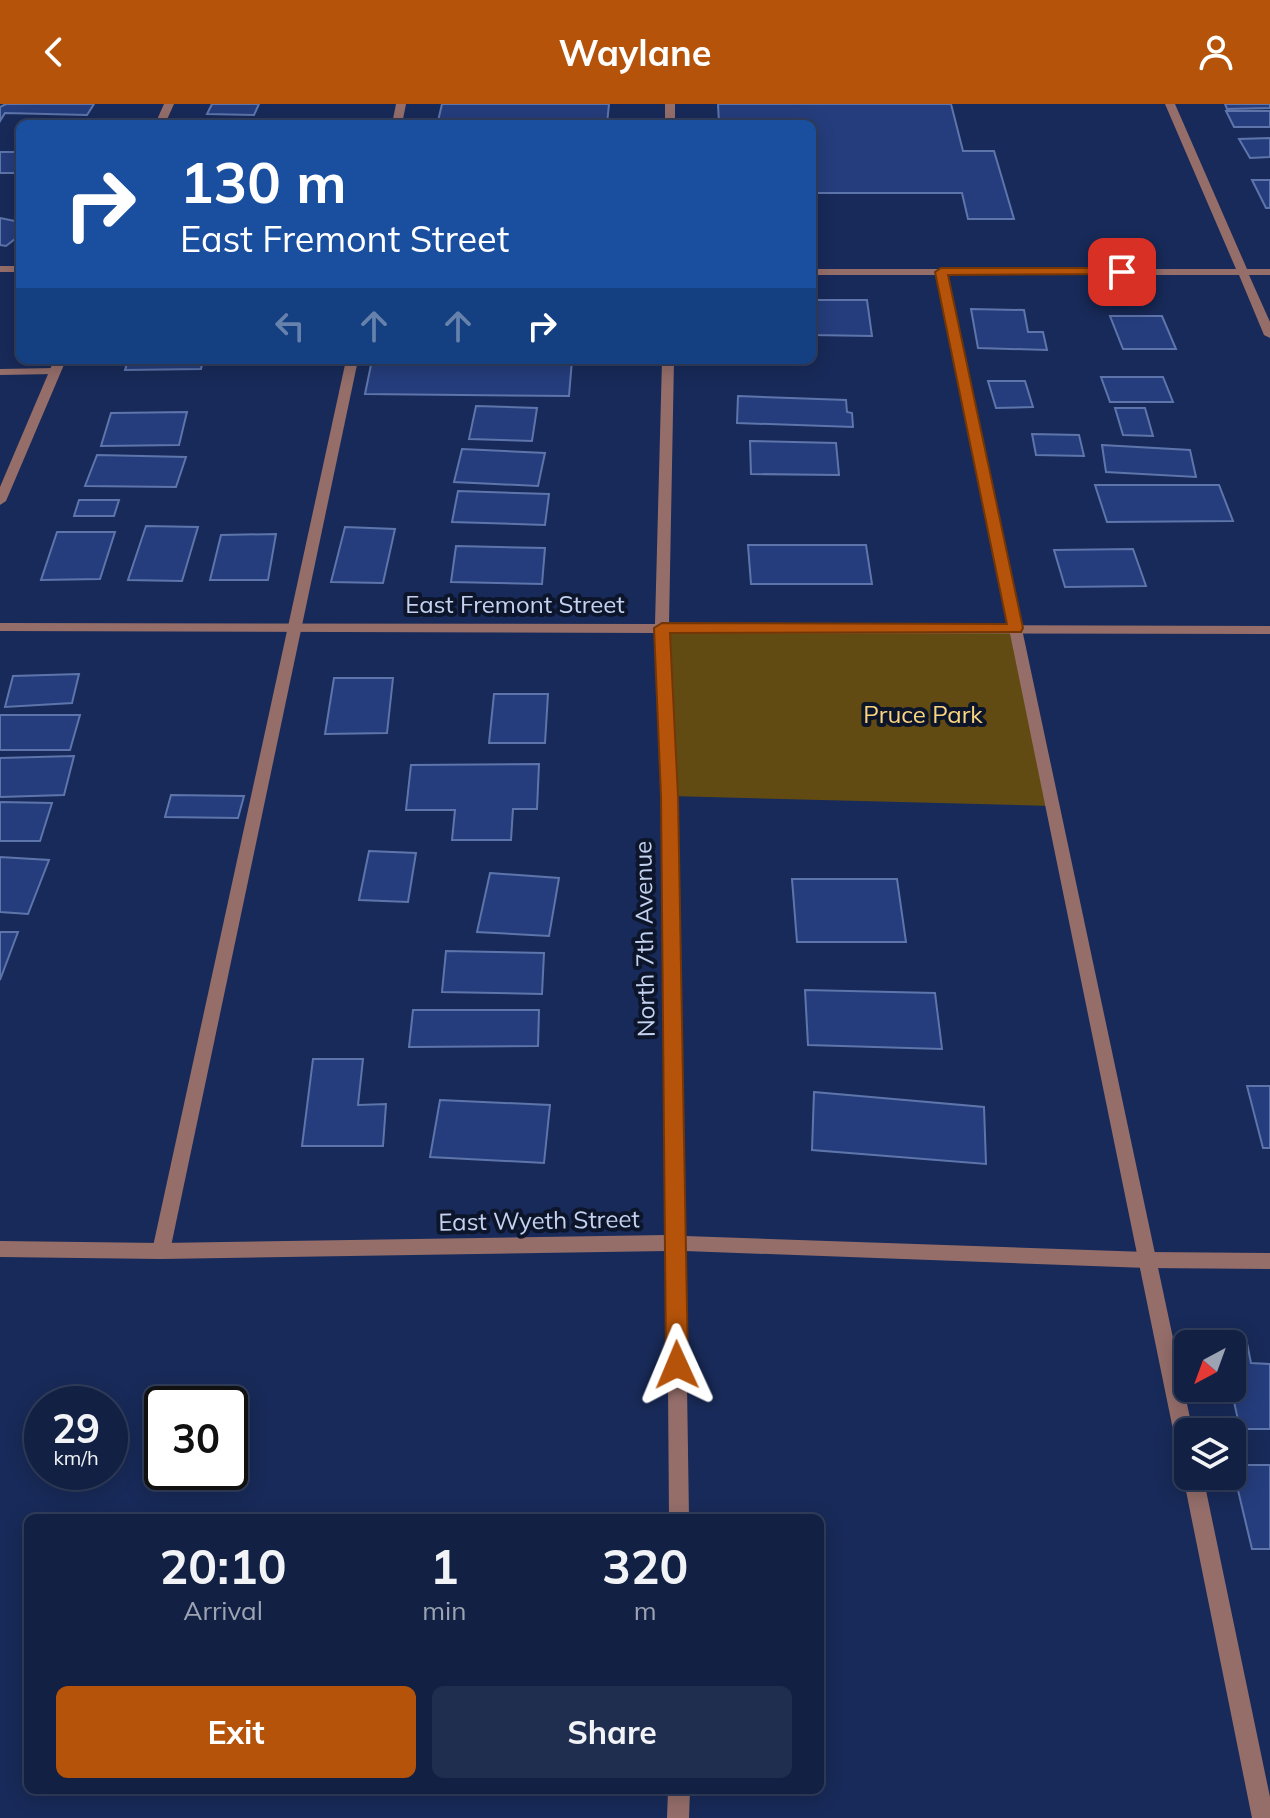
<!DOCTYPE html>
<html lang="en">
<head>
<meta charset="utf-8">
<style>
  :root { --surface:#122043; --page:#1f2d4e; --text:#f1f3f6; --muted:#9ca3b2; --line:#313e5c; --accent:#b45309 }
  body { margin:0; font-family:Mulish,sans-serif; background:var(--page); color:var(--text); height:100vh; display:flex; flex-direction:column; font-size:30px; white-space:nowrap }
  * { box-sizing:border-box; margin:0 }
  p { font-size:26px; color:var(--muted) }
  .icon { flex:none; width:44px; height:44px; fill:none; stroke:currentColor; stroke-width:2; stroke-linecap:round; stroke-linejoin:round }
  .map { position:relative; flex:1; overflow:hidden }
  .panel { position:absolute; left:24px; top:1410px; width:800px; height:280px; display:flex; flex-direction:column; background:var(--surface); border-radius:12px; box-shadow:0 4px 20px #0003,0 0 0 2px var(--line) }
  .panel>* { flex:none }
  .guide { position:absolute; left:16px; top:16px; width:800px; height:244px; border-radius:12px; box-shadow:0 4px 20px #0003,0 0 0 2px var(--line); background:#1a4fa0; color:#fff; overflow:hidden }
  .needle { width:52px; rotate:221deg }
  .tools { position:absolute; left:1174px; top:1226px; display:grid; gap:16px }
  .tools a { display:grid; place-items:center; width:72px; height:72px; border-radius:12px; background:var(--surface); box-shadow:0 4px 20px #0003,0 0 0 2px var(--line); font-size:40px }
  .speed { position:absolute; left:24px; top:1282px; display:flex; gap:16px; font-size:40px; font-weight:700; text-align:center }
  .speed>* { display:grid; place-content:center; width:104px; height:104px; border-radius:50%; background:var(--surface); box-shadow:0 4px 20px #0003,0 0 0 2px var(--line); line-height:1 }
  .speed small { font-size:20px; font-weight:400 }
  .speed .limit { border:4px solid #111; border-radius:12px; background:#fff; color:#111 }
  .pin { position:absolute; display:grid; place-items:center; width:68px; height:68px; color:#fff; margin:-34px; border-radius:16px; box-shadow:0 4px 12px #0006 }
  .me { position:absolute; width:88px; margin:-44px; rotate:359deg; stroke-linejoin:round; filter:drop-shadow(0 0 6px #0008) }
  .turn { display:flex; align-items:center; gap:28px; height:168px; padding:0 32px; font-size:36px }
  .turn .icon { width:104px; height:104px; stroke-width:2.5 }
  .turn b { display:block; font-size:56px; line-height:68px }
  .lanes { display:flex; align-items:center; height:76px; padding:0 32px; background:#0003; justify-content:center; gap:40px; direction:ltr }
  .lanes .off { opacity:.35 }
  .eta { display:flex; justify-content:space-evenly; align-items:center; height:136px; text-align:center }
  .eta b { font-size:48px; font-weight:700; line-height:56px }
  .action { display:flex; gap:16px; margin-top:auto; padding:16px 32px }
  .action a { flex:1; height:92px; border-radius:12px; background:var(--accent); color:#fff; font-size:32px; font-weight:700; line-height:92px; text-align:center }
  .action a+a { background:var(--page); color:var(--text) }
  header { display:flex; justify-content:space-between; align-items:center; height:104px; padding:0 32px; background:var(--accent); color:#fff; font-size:36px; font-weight:700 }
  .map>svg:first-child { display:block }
  .green { fill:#624b12 }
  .building { fill:#253d7c; stroke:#5e75ab; stroke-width:2 }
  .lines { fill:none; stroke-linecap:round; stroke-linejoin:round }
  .lane { fill:#956e6a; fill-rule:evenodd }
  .street { fill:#956e6a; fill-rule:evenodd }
  .route { fill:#b45309; stroke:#753606; stroke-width:2 }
  .labels { text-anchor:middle; stroke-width:8; stroke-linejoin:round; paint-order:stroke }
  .street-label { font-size:24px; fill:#c4d2ef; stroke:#0c152a }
  .park-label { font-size:24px; fill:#fbd47f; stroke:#0c152a }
</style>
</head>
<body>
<header><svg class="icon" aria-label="back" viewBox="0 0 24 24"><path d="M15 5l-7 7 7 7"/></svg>Waylane<svg class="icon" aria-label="person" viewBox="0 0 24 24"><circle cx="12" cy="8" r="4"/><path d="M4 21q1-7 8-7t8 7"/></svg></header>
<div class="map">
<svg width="1270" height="1714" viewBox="0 0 1270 1714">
  <rect width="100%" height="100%" fill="#182a59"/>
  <!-- green -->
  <polygon class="green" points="662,524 1015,524 1052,702 670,692"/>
  <!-- building -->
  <g class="building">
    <polygon points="6,0 94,0 87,11 5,9 0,17 0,3"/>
    <polygon points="212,0 259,0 254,11 207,10"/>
    <polygon points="442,0 609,0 607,20 438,17"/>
    <polygon points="718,0 951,0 963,47 994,47 1014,115 968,115 962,89 812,89 812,20 719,20"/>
    <polygon points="1225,0 1270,0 1270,4 1227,5"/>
    <polygon points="1226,7 1270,7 1270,23 1234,23"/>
    <polygon points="1270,34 1270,53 1250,54 1239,35"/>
    <rect x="0" y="48" width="20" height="21"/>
    <polygon points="1252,76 1270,76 1270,104 1266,104"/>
    <polygon points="0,114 20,118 20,131 6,142 0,141"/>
    <polygon points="812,196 867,196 872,232 812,231"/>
    <polygon points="971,205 1024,206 1028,228 1043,228 1047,246 978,244"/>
    <polygon points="1110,212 1162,212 1176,245 1123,245"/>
    <polygon points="128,256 203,256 201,265 125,266"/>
    <polygon points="372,256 572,256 569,292 365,290"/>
    <polygon points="1101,273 1163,273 1173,298 1110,298"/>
    <polygon points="988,277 1025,277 1033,303 996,304"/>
    <polygon points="738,292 846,296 847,308 852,309 853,323 737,319"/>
    <polygon points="476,302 537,304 532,337 469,335"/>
    <polygon points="1115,304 1145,304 1153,332 1123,331"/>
    <polygon points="187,308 179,341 101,342 111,309"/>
    <polygon points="1032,330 1079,331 1084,352 1036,351"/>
    <polygon points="750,337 836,339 839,371 751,370"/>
    <polygon points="1102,341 1190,346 1196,373 1106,368"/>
    <polygon points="462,345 545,349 538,382 454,378"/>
    <polygon points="97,351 186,353 176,383 85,382"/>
    <polygon points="1095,381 1219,381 1233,417 1107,418"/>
    <polygon points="458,387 549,390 545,421 452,418"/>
    <polygon points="79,396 119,396 114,412 74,412"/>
    <polygon points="146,422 198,423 182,477 128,476"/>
    <polygon points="345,423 395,425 383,479 331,478"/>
    <polygon points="57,428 115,428 100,475 41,476"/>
    <polygon points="276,430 268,476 210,476 221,431"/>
    <polygon points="748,441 866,441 872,480 751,480"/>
    <polygon points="456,442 545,444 542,480 451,478"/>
    <polygon points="1133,445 1146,482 1065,483 1054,446"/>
    <polygon points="79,570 72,599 5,603 13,572"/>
    <polygon points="334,574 393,574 387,629 325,630"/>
    <polygon points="494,590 548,590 545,639 489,639"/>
    <polygon points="0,611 80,611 70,646 0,646"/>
    <polygon points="74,652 64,691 0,693 0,654"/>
    <polygon points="539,660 537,705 513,705 511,736 452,736 455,706 406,706 411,661"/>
    <polygon points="171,691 244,692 238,714 165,713"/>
    <polygon points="0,698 52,699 40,737 0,737"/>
    <polygon points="369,747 416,749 408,798 359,796"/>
    <polygon points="0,753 49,756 28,810 0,808"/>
    <polygon points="490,769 559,774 549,832 477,828"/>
    <polygon points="792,775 897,775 906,838 797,838"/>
    <polygon points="0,828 18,828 0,876"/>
    <polygon points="446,847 544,849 542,890 442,888"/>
    <polygon points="805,886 935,889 942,945 808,941"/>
    <polygon points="413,906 539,906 538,942 409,943"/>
    <polygon points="313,955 363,955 358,1001 386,1000 383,1042 302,1042"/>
    <polygon points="1247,982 1270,982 1270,1044 1263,1044"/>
    <polygon points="814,988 984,1003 986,1060 812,1046"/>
    <polygon points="440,996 550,1001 544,1059 430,1053"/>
    <polygon points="1220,1234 1246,1234 1251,1259 1270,1260 1270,1325 1240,1325 1231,1284 1232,1240 1222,1240"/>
    <polygon points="1232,1361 1270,1361 1270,1445 1252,1445"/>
  </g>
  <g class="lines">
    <!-- lane -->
    <g class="lane">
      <polygon points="396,0 406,0 402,20 392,20"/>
      <polygon points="941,165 946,168 1193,1328 1188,1328 1188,1359 1181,1356 1178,1350 936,168"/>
      <polygon points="346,256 358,256 170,1147 167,1152 161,1155 155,1152 152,1147"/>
      <polygon points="0,265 55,264 61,267 55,270 0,271"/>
      <polygon points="1186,1365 1188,1365 1188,1372 1203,1372 1270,1693 1270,1714 1252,1714 1183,1372"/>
    </g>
    <!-- street -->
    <g class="street">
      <polygon points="164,0 174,0 165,20 155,20"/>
      <rect x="665" y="0" width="10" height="20"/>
      <polygon points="1165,0 1175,0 1247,165 1270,165 1270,171 1249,171 1270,218 1270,234 1264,231 1239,171 812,171 812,165 1236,165"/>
      <rect x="0" y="162" width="20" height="6"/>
      <polygon points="54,256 66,256 6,397 0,401 0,383"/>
      <polygon points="662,256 674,256 669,520 1270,522 1270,530 669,529 677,692 685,1132 1147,1148 1270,1149 1270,1165 1147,1164 685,1147 689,1414 669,1414 667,1147 161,1155 0,1153 0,1137 161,1139 666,1131 663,692 656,529 0,527 0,519 655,520"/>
      <polygon points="668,1686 690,1686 689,1714 667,1714"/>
    </g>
  </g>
  <!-- route -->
  <polygon class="route" points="1122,164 1128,168 1126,170 948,171 1023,524 1021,528 670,529 678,692 688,1261 684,1268 677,1271 669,1268 666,1261 661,692 654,524 662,519 1007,520 935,168 941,164"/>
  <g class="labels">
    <!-- street labels -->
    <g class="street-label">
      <text x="515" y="509">East Fremont Street</text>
      <text transform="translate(645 835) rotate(-91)" y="8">North 7th Avenue</text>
      <text transform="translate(539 1117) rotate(-1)" y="8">East Wyeth Street</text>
    </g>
    <!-- park labels -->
    <g class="park-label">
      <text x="923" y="619">Pruce Park</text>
    </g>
  </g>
</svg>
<div class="tools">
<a><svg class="needle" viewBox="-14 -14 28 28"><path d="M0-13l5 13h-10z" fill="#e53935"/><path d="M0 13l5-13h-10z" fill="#9ca3b2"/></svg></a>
<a><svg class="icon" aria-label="layers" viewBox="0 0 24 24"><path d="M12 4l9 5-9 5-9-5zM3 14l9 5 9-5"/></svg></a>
</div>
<div class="speed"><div>29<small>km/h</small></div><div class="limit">30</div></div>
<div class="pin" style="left:1122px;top:168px;background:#d93025"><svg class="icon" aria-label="arrive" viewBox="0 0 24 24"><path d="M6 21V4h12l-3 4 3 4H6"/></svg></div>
<svg class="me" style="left:677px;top:1261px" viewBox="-20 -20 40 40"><path d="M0-17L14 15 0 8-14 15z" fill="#b45309" stroke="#fff" stroke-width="4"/></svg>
<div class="guide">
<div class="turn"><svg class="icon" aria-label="right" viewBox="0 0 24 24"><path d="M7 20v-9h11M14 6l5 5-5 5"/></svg><div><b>130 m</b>East Fremont Street</div></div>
<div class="lanes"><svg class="icon off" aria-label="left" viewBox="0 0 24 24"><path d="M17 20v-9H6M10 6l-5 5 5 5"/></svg><svg class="icon off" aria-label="ahead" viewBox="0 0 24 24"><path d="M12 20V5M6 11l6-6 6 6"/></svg><svg class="icon off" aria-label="ahead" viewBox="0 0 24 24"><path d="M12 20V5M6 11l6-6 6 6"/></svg><svg class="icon" aria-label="right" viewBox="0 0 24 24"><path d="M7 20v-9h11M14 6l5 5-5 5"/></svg></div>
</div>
<section class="panel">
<div class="eta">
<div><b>20:10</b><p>Arrival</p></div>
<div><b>1</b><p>min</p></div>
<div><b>320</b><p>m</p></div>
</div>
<div class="action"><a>Exit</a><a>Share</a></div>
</section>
</div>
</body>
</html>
